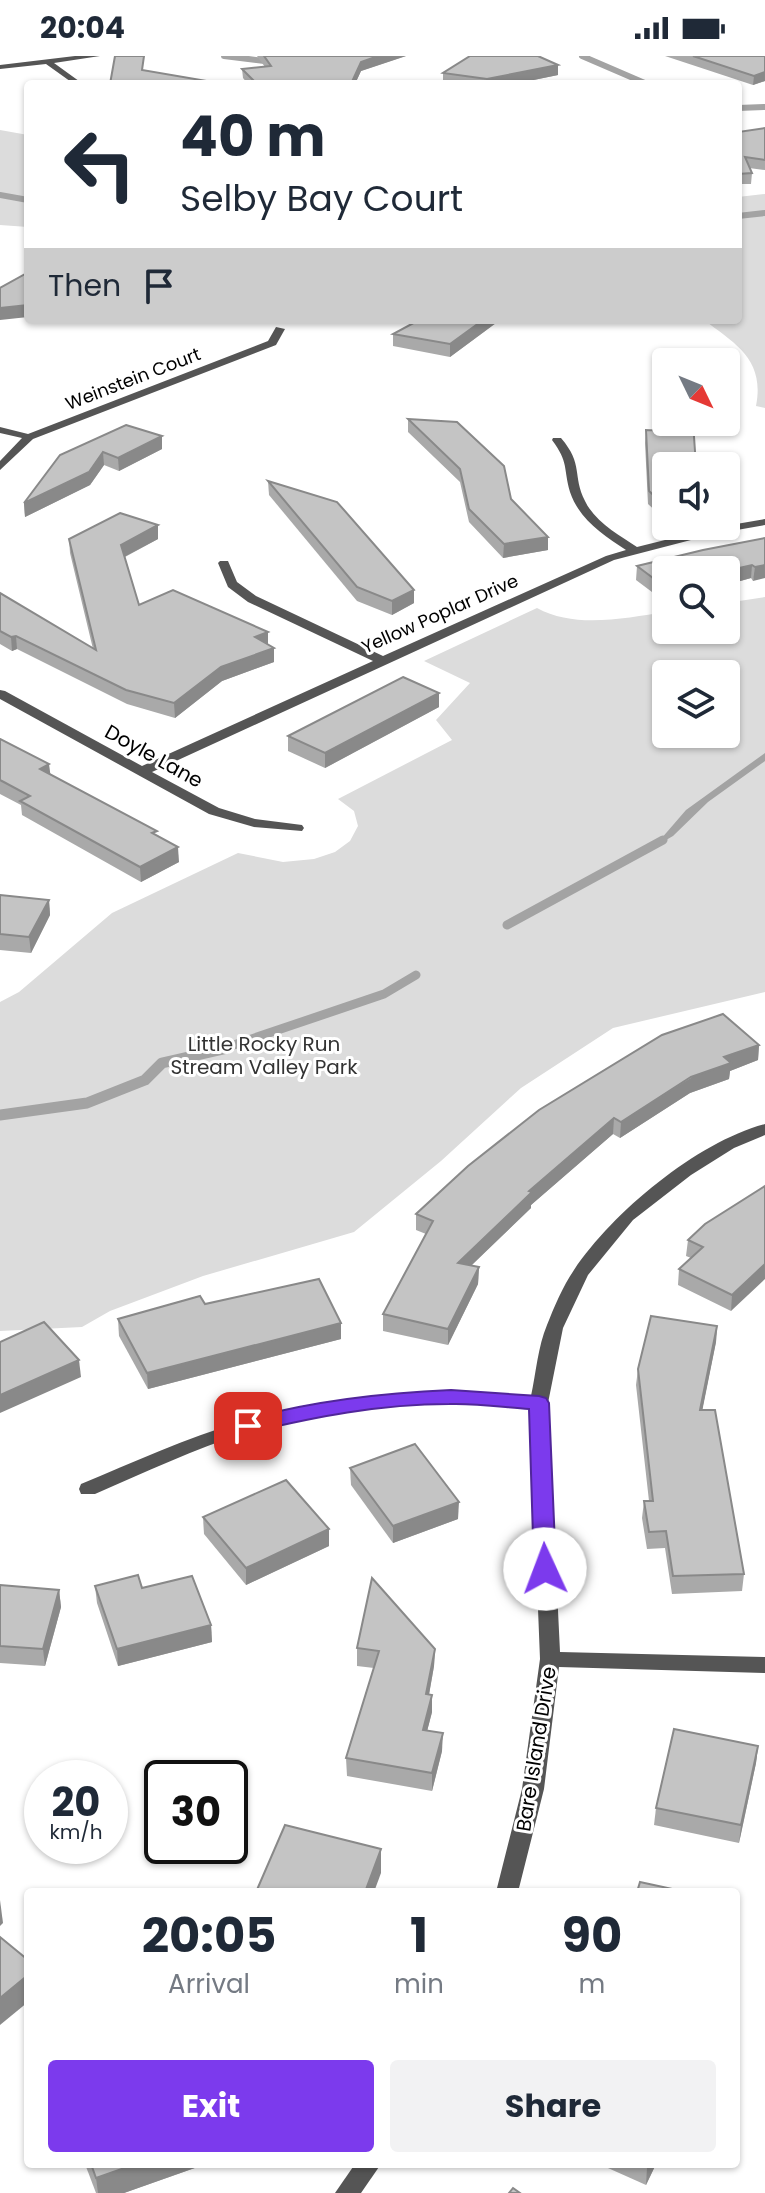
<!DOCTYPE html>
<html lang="en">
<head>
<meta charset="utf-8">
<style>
  :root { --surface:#fff; --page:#f2f2f3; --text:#1f2937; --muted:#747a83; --accent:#7c3aed }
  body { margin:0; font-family:Poppins,sans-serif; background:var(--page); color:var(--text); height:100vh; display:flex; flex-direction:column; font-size:30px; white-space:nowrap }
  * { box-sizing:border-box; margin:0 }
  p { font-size:26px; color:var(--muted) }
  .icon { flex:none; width:44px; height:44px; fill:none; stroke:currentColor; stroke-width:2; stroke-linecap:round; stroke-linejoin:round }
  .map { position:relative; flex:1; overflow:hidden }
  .side { position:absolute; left:24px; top:1832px; width:716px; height:280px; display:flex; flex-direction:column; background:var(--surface); border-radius:8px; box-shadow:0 2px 6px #0004 }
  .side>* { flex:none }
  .top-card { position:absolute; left:24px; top:24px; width:718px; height:244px; border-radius:8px; box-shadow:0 2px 6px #0004; background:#fff; color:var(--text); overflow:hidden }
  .needle { width:52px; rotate:133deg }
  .fabs { position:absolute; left:652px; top:292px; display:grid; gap:16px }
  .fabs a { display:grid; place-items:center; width:88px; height:88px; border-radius:8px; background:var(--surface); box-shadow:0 2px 6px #0004; font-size:40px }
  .speed { position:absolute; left:24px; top:1704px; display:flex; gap:16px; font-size:40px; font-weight:700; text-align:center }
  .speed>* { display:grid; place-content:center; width:104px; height:104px; border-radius:50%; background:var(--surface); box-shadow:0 2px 6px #0004; line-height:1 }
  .speed small { font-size:20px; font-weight:400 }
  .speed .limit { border:4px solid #111; border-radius:12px; background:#fff; color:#111 }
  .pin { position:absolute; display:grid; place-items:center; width:68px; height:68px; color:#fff; margin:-34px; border-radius:16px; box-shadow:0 4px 12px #0006 }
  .me { position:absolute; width:88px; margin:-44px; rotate:358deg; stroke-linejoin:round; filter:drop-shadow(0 0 6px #0008) }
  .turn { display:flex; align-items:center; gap:28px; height:168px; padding:0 24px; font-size:36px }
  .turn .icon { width:104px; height:104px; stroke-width:2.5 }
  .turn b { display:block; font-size:56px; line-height:68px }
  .then { display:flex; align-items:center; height:76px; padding:0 24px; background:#0003; gap:16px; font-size:30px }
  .eta { display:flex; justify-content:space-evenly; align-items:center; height:136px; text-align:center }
  .eta b { font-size:48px; font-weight:700; line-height:56px }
  .primary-button { display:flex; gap:16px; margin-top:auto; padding:16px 24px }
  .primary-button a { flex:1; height:92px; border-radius:8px; background:var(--accent); color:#fff; font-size:32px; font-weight:700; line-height:92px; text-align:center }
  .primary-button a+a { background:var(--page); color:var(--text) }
  .status { display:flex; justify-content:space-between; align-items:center; height:56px; padding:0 40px; background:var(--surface); direction:ltr }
  .status svg { height:22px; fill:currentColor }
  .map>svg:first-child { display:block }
  .green { fill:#dcdcdc; fill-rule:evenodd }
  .water { fill:#a3a3a3 }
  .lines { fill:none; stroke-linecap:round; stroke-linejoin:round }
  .stream-far2 { stroke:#a3a3a3; stroke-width:6 }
  .stream-far1 { stroke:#a3a3a3; stroke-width:9 }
  .stream { stroke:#a3a3a3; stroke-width:11 }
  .minor { fill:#555; fill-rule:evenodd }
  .wall { fill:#a9a9a9 }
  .shaded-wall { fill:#898989 }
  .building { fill:#c4c4c4; stroke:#898989; stroke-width:2 }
  .route { fill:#7c3aed; stroke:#51269a; stroke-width:2 }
  .labels { text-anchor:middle; stroke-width:6; stroke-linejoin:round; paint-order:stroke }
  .far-street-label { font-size:18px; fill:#000; stroke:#fff }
  .street-label { font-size:20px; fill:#000; stroke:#fff }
  .park-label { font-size:20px; fill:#333; stroke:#fff }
</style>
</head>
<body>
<div class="status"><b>20:04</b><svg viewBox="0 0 49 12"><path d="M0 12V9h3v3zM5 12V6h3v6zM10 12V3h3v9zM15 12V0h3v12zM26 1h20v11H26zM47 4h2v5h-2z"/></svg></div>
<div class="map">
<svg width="765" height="2137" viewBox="0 0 765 2137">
  <rect width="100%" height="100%" fill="#fff"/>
  <!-- green -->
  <g class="green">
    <polygon points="0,74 28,79 28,171 0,169"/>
    <path d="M765,138V352L756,350C765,304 736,288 704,264H738V141Z"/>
    <path d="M765,541V936L613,972L521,1032L441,1105L354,1176L203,1220L110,1255L82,1271L0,1275V946L19,936L112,857L238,797L283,806L314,803L335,796L350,785L358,770L354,755L338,743L452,684L436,664L470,627L424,605L537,552C575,573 625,562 666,556V574H726V547ZM666,618H726V678H666Z"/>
  </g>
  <!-- water -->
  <polygon class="water" points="765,697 765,705 708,746 673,780 654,791 686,754"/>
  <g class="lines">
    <!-- stream-far2 -->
    <g class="stream-far2">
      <polyline points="224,0 273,6"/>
      <polyline points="582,0 647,28"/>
      <polyline points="738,52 765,51"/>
      <polyline points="0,139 28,144"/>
      <polyline points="738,160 765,157"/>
    </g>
    <!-- stream-far1 -->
    <g class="stream-far1">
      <polyline points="507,869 663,784"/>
      <polyline points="219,994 384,938 416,919"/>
    </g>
    <!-- stream -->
    <polyline class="stream" points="0,1059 87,1047 145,1024 162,1007 228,992"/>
    <!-- minor -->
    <g class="minor">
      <polygon points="75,0 100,0 54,7 83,28 74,28 46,8 0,13 0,9"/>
      <polygon points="276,271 285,273 276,289 33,383 0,414 0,405 22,382 0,377 0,371 28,378 268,285"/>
      <path d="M553,382H561C584,409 572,419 585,445C595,466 619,479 637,491L713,472L765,463V469L714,478L614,504L152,716L219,752L255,763L302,769L304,772L302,775L254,771L209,758L0,643V634L5,635L142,710L373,605L248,546L228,531L218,507L220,505H228L237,526L256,540L383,600L606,500L626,494C603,479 579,463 570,436C563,411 569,407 552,384Z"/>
      <path d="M765,1068V1079L734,1092L691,1119L633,1164L588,1219L563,1272L548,1347L560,1596L765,1601V1617L559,1611L544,1733L518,1836H496L522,1733L540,1603L530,1352C435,1344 338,1348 247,1376C195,1393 145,1416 95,1438H81L79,1433L81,1428C134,1406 186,1382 241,1366C335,1337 433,1331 531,1340C536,1317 538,1290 547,1269C554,1251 563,1230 574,1214C613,1156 697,1086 765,1068Z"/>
      <polygon points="355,2108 381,2108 361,2137 335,2137"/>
    </g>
  </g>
  <!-- wall -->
  <g class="wall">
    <polygon points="257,0 406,0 361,15 355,28 248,28 243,22 242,13 265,11"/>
    <polygon points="665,0 765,0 765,25 753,29"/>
    <polygon points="558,9 558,19 514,28 443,27 443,17"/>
    <polygon points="765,72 765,114 749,112 752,117 751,128 738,128 738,76"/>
    <polygon points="500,264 450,301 393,290 393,278"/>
    <polygon points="656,340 696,410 666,410 666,460 661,460 648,448 645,387 646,374 661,375 655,352"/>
    <polygon points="408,363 511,443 548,481 548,494 503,502 469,466 460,426 408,376"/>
    <polygon points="162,393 119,415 104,409 90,429 25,461 24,447 60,399"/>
    <polygon points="268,425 414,534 414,547 392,559 357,545 269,439"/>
    <polygon points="158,469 158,483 125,501 139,549 268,589 274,592 274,606 222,625 175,662 127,648 17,593 12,595 0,588 0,537 93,593 70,497 69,483"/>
    <polygon points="765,482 753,525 751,522 726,529 726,514 666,514 666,544 664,545 636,524 637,510"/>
    <polygon points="439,637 439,651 325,712 288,695 288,680"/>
    <polygon points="0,683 50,718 157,780 179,806 141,826 22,759 21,749 0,738"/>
    <polygon points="0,839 49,844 50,859 31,897 0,894"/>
    <polygon points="759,989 758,1004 730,1015 729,1023 690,1037 620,1082 613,1078 531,1149 531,1152 471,1210 479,1211 478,1228 448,1289 383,1275 383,1258 426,1178 416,1174 416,1158"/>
    <polygon points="765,1130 731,1255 678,1229 679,1213 691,1202 686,1200 688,1184"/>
    <polygon points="118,1263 341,1283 148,1333 119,1280"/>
    <polygon points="717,1270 716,1286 702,1354 744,1518 742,1535 672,1538 665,1492 647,1493 642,1462 644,1445 649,1445 636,1329 638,1313"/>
    <polygon points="350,1412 458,1463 393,1487 351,1429"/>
    <polygon points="203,1461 329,1490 246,1529 204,1478"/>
    <polygon points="0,1529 59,1534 61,1551 45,1610 0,1607"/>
    <polygon points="95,1530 142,1532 211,1569 212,1586 118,1610 97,1547"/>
    <polygon points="357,1592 435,1593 434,1610 429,1639 432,1656 427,1675 442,1695 432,1735 347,1720 346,1702 374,1612 357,1610"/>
    <polygon points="758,1690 756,1707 739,1787 654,1769 656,1752"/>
    <polygon points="85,2108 206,2108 124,2137 96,2137"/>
    <polygon points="599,2108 656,2108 646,2129"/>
  </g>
  <!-- shaded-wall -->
  <g class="shaded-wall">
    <polygon points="378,0 406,0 361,15 355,28 351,28 361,6"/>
    <polygon points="558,9 558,19 514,28 487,28 487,23"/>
    <polygon points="765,16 765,25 753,29 754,20"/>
    <polygon points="28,249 28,261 0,264 0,252"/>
    <polygon points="483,264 500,264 450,301 450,288"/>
    <polygon points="162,380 162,393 119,415 118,402"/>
    <polygon points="103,396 104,409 90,429 25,461 24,447"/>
    <polygon points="666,446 666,460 661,460 662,447"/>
    <polygon points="158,469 158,483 122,502 121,489"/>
    <polygon points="548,481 548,494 503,502 504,488"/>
    <polygon points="752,509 751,522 726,529 726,515"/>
    <polygon points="765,509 765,522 753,525 755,511"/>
    <polygon points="665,531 666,531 666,544 664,545"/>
    <polygon points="414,534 414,547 392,559 392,545"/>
    <polygon points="268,576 268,590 255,581"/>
    <polygon points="16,580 17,593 12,595 11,581"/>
    <polygon points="274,592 274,606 222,625 175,662 174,647 221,611"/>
    <polygon points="439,637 439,651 325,712 325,697"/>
    <polygon points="49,708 51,723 40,713"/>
    <polygon points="178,791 179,806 141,826 140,811"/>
    <polygon points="49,844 50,859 31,897 29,881"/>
    <polygon points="759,989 758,1004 730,1015 729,1023 690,1037 620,1082 621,1066 724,1001"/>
    <polygon points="614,1062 613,1078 531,1149 531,1152 457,1223 458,1207 529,1135"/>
    <polygon points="765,1208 765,1223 731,1255 732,1239"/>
    <polygon points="479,1211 478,1228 448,1289 448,1273"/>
    <polygon points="341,1267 341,1283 148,1333 147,1317"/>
    <polygon points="717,1270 716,1286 699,1371 700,1354"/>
    <polygon points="79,1304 81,1321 0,1357 0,1339"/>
    <polygon points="459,1446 458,1463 393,1487 393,1470"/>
    <polygon points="329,1473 329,1490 246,1529 246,1512"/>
    <polygon points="59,1534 61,1551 45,1610 43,1593"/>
    <polygon points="211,1569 212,1586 118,1610 117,1593"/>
    <polygon points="435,1593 434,1610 426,1655 426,1638"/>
    <polygon points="432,1639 432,1656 423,1691 423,1674"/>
    <polygon points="443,1677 442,1695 432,1735 432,1717"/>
    <polygon points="758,1690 756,1707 739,1787 741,1769"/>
    <polygon points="381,1793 381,1817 374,1836 365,1836"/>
    <polygon points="0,1844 3,1867 0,1870"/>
    <polygon points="28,1919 28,1946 0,1969 0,1942"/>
    <polygon points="136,2108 206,2108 124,2137 98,2137 96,2122"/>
    <polygon points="649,2108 656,2108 646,2129 647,2112"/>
  </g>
  <!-- building -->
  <g class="building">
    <polygon points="115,0 144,0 142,14 224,28 110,28"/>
    <polygon points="264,0 378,0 361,6 351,28 257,28 242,13 271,10"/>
    <polygon points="470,0 538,0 558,9 487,23 443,17"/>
    <polygon points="693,0 765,0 765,16 754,20"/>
    <polygon points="765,72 765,104 745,101 752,117 738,118 738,76"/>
    <polygon points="27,217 28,217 28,249 0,252 0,232"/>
    <polygon points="419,264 483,264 450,288 393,278"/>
    <polygon points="656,340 666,340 666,366 693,366 696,410 666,410 666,446 662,447 649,435 646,374 666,375"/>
    <polygon points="408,363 457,366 504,410 511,443 548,481 504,488 469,453 460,413"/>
    <polygon points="126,369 162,380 118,402 103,396 89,416 24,447 60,399"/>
    <polygon points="268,425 337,446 414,534 392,545 357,531"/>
    <polygon points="120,457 158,469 121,489 139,549 173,534 268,576 255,581 274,592 221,611 174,647 126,634 16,580 11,581 0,575 0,537 96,594 69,483"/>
    <polygon points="765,482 765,509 755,511 752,509 726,515 726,514 666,514 666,531 665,531 637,510 703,494"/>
    <polygon points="403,621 439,637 325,697 288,680"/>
    <polygon points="0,683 49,708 40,713 157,775 152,777 178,791 140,811 20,745 30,740 0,724"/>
    <polygon points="0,839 49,844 29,881 0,878"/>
    <polygon points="723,958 759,989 724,1001 731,1007 691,1021 621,1066 614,1062 529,1135 532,1136 458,1207 479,1211 448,1273 383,1258 433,1165 416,1158 468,1110 539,1054 662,979"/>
    <polygon points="765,1130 765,1208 732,1239 679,1213 703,1191 688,1184 705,1168"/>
    <polygon points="319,1223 341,1267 147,1317 118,1263 200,1240 205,1248"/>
    <polygon points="651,1260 717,1270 700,1354 715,1354 744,1518 673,1520 666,1475 649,1476 644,1445 653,1445 638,1313"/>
    <polygon points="44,1266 79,1304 0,1339 0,1286"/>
    <polygon points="415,1388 459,1446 393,1470 350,1412"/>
    <polygon points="286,1424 329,1473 246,1512 203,1461"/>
    <polygon points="138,1519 142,1532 192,1520 211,1569 117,1593 95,1530"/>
    <polygon points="372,1522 435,1593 426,1638 432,1639 423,1674 443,1677 432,1717 346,1702 379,1595 357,1592"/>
    <polygon points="0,1529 59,1534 43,1593 0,1590"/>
    <polygon points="674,1673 758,1690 741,1769 656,1752"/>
    <polygon points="285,1769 381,1793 365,1836 256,1836"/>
    <polygon points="640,1826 686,1836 637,1836"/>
    <polygon points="0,1881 28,1904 28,1919 0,1942"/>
    <polygon points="91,2108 136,2108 96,2122"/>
    <polygon points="513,2132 520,2137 509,2137"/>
  </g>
  <!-- route -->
  <path class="route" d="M451,1334L539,1340L546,1342L549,1347L556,1513L553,1519H537L534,1513L529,1353C502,1351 475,1347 449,1348C380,1348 314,1361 248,1377L240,1375L237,1370L240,1365C310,1345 379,1337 451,1334Z"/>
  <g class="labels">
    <!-- far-street labels -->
    <g class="far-street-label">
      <text transform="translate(133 323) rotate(-21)" y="6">Weinstein Court</text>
      <text transform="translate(440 558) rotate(-24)" y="6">Yellow Poplar Drive</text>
    </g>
    <!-- street labels -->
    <g class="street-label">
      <text transform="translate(154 700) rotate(29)" y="7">Doyle Lane</text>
      <text transform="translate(536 1693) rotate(-81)" y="7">Bare Island Drive</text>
    </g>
    <!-- park labels -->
    <g class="park-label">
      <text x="264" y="995">Little Rocky Run<tspan x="264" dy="23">Stream Valley Park</tspan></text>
    </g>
  </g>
</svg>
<div class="fabs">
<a><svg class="needle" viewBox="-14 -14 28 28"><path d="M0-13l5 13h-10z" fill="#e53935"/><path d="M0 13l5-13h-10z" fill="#747a83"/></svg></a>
<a><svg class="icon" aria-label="sound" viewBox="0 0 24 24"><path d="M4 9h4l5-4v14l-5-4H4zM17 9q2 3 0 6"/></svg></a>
<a><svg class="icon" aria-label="search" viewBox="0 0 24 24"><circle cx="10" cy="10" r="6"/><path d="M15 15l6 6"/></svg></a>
<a><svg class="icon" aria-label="layers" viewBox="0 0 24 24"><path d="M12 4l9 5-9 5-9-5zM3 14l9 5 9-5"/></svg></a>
</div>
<div class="speed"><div>20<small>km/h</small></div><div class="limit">30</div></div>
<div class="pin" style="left:248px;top:1370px;background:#d93025"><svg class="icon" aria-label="arrive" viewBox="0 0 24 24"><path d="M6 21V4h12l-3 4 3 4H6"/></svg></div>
<svg class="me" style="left:545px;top:1513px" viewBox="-20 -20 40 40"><circle r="19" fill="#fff"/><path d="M0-13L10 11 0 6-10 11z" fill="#7c3aed"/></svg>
<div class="top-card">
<div class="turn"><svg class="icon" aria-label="left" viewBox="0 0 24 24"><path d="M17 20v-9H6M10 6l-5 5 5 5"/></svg><div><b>40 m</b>Selby Bay Court</div></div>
<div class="then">Then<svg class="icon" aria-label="arrive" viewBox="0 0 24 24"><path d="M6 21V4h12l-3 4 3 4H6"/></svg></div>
</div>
<section class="side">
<div class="eta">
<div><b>20:05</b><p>Arrival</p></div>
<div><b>1</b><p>min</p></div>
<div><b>90</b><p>m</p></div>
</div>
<div class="primary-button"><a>Exit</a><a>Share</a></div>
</section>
</div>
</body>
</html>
